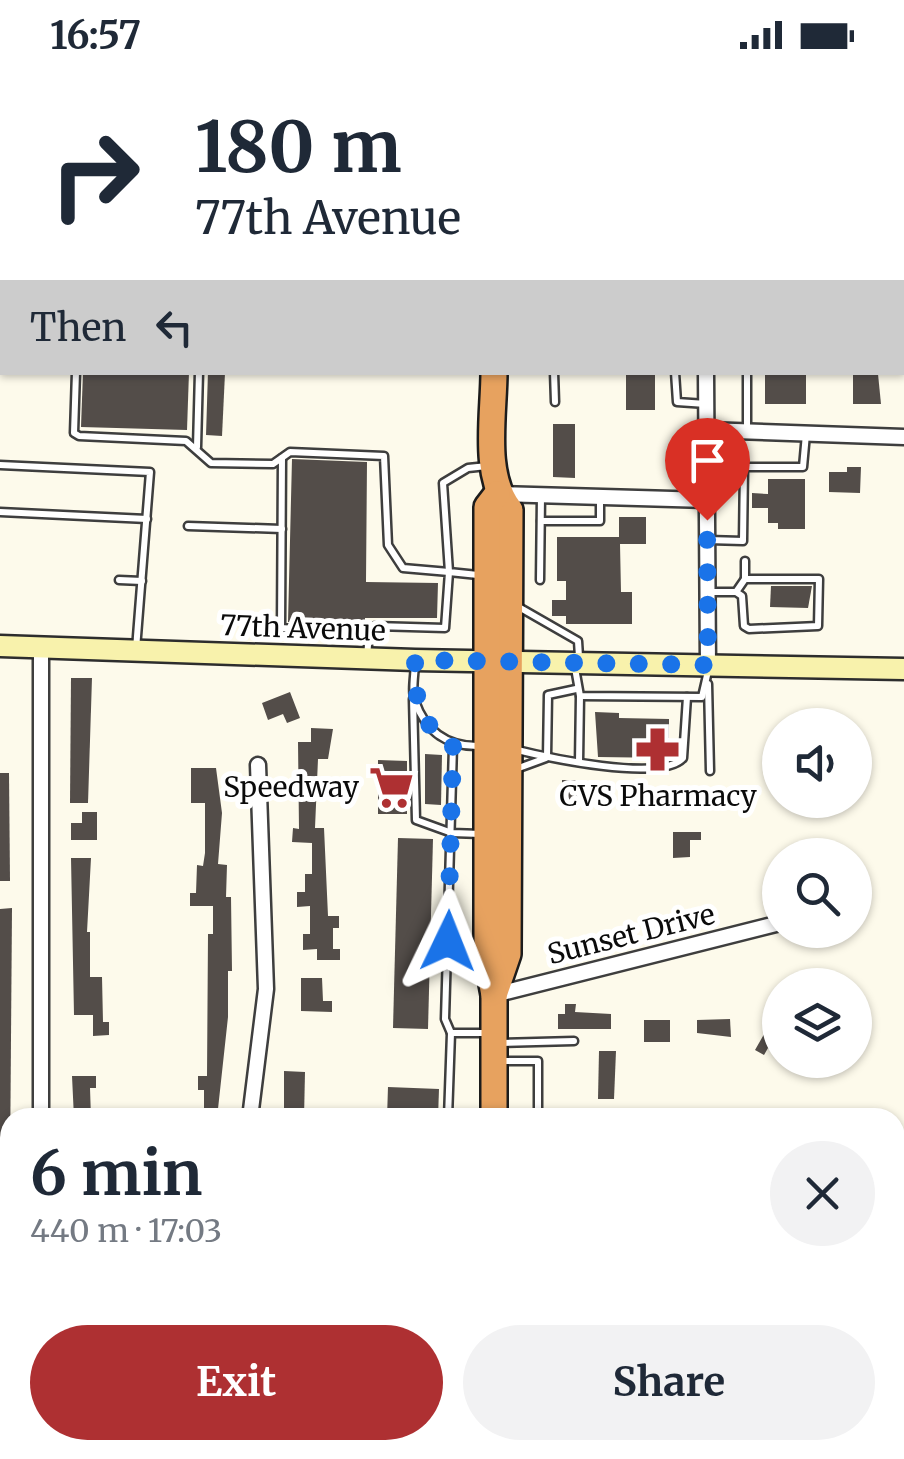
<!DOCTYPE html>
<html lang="en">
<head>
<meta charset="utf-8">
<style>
  :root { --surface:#fff; --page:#f2f2f3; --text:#1f2937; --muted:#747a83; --accent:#ae3032 }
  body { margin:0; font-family:Merriweather,serif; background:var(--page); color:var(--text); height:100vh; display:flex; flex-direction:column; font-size:38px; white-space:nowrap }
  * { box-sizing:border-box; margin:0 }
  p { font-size:32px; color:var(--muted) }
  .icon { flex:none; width:55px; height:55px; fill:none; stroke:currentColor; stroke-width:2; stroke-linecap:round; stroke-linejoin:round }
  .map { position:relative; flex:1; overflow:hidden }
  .panel { position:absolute; left:0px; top:1038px; width:905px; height:352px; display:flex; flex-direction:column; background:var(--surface); border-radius:30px 30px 0 0; box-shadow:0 2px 8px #0004 }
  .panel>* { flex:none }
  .hud { position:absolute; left:0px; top:0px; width:905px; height:305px; box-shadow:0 2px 8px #0004; background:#fff; color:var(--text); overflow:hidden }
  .fabs { position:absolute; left:762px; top:638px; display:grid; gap:20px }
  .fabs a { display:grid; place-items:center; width:110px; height:110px; border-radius:50%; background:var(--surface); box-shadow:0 2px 8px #0004; font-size:50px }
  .pin { position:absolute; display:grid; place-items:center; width:85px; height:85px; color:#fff; margin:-102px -42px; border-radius:50% 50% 50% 0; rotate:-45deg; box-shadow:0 0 10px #0007 }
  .pin .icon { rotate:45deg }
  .me { position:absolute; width:110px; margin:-55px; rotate:2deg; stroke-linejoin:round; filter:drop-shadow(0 0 8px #0008) }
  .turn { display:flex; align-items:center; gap:35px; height:210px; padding:0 30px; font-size:45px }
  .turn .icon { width:130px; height:130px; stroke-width:2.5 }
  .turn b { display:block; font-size:70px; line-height:85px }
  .then { display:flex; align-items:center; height:95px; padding:0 30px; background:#0003; gap:20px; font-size:38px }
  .round { display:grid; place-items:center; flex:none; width:105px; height:105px; border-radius:52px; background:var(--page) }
  .head { display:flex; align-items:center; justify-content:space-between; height:170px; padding:0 30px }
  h1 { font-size:60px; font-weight:700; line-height:75px }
  .action { display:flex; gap:20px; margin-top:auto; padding:20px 30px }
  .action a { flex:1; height:115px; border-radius:60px; background:var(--accent); color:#fff; font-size:40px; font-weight:700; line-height:115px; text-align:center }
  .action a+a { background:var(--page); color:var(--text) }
  .status { display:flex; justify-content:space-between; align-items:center; height:70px; padding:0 50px; background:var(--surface); direction:ltr }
  .status svg { height:28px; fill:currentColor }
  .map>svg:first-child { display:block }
  .industrial { fill:#e9e0ea }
  .building { fill:#534d49 }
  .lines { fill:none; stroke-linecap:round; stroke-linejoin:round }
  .lane-casing { stroke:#3e3e3e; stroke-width:11 }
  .street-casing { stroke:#3e3e3e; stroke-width:19 }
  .secondary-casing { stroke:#2d2d2d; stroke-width:25 }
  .highway-casing { stroke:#1c1c1c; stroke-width:30 }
  .path { stroke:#2d2d2d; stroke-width:2.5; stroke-dasharray:10 5; stroke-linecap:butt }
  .lane { stroke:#fff; stroke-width:6 }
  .street { stroke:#fff; stroke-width:14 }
  .secondary { stroke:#f8f2ac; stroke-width:20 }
  .highway { stroke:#e7a25f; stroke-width:25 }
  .route { stroke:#1a73e8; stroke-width:18; stroke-dasharray:0 32.4 }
  .labels { text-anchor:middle; stroke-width:10; stroke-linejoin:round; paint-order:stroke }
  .street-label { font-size:28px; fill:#0b0b0b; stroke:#fff }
  .poi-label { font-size:28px; fill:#0b0b0b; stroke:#fff; text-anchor:end }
</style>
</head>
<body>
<div class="status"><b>16:57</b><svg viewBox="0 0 49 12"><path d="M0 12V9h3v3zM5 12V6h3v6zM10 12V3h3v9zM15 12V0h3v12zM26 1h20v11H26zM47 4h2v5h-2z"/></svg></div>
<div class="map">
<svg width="904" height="1389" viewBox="0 0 904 1389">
  <rect width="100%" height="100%" fill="#fdfaeb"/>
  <!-- industrial -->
  <polygon class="industrial" points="0,0 467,0 2,2 2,164"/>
  <!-- building -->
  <g class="building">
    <polygon points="83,302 189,302 187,360 81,357"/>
    <polygon points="208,302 225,303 222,366 206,365"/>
    <rect x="626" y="302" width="29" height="38"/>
    <rect x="765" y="302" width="41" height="32"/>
    <polygon points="853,304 878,304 881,334 853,334"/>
    <polygon points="553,354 575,354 575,408 553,407"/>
    <polygon points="292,389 367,392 366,512 438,513 437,548 365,548 365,557 288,552"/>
    <polygon points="847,397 861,397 860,423 829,422 829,402 847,402"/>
    <polygon points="768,409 805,409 805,459 778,459 778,453 768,453 768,438 752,438 752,423 768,424"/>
    <polygon points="619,447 646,447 646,474 620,474 621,522 632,522 632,554 566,554 566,546 552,546 552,530 566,530 566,511 557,511 557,467 619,467"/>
    <polygon points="771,516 812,516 808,538 770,537"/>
    <polygon points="71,608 92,608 88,733 70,733"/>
    <polygon points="290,622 300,648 287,653 283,644 268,650 262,633"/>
    <polygon points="595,642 619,643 619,648 669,649 669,688 598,687"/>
    <polygon points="311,658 333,659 328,689 318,689 315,758 324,758 328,846 339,846 339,858 333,858 333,879 340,879 340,890 317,890 317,879 303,880 303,864 310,864 310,836 297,837 297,822 305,822 305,804 312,804 312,773 292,772 293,758 299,759 298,672 311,672"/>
    <polygon points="425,684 442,685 441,735 425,734"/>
    <polygon points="378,690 407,691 407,744 378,744"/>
    <polygon points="191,698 216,698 222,743 218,794 227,795 226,827 231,827 232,901 228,901 228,947 217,1048 204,1048 204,1020 198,1020 198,1006 207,1006 208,864 213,864 213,836 190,836 190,823 196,823 197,795 203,796 205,783 205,733 191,733"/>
    <polygon points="0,703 9,703 10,811 0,811"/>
    <polygon points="562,710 576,710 576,716 584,716 584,730 575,730 575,739 562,739"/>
    <polygon points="82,742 97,742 97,770 71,770 71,753 82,753"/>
    <polygon points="673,762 701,762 701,770 690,770 690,787 673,788"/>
    <polygon points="398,768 433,769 428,959 393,958"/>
    <polygon points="71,788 91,788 87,862 90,862 90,907 102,907 103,952 109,952 109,965 93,966 93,945 74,945"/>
    <polygon points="12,838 10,1098 0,1098 0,839"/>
    <polygon points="301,908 322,908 323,931 332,931 332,942 301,941"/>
    <polygon points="565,934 576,934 575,942 611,944 611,959 558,959 558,944 565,944"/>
    <polygon points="780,936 780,975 775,982 768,978 764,985 755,980"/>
    <polygon points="730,949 731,967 697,963 697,950"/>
    <rect x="644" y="950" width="26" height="22"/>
    <polygon points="599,981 616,981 614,1029 598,1029"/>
    <polygon points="284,1001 305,1002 304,1048 284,1048"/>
    <polygon points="72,1006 96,1006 96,1018 90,1018 91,1048 74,1048"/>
    <polygon points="388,1017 439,1019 438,1048 387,1048"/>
    <rect x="0" y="1192" width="10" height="66"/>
  </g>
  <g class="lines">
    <defs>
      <g id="lane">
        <polyline points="70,0 72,2"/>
        <polyline points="335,2 336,0"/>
        <polyline points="569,2 569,0"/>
        <polyline points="674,2 674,0"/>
        <polyline points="76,302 74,363 79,366 186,371 211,393 273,394 290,382 384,386 388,475 403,498 449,502 445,558 375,556 369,564 367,586"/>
        <polyline points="554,302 555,332"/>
        <polyline points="675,302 677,332 706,334"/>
        <polyline points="747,361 747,302"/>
        <polyline points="197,377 199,302"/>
        <polyline points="282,388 281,558 369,564"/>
        <polyline points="0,395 150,402 136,579"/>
        <polyline points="744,397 803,397 806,364"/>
        <polyline points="0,442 147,449"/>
        <polyline points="541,451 600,451 600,427"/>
        <polyline points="188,456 282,459"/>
        <polyline points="708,470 743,471 744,397 710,396"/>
        <polyline points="478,505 449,502 443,413 468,398 487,396"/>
        <polyline points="745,509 745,491"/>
        <polyline points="119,510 142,511"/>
        <polyline points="540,510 541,426"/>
        <polyline points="709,522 736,522 742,526 744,556 749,559 818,556 819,509 745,509 736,522"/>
        <polyline points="517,536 578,571 579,587"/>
        <path d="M415,592C415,603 411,622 415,631C426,663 449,677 480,676"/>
        <polyline points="575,598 580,626 702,627 708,601"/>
        <polyline points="708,614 710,701"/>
        <polyline points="413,629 416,750 452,763 481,764"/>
        <polyline points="453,676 445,949 451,963 487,963"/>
        <path d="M513,679C545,687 661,713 683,688L687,627"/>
        <polyline points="547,687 548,625 576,619"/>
        <polyline points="579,692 580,626"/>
        <polyline points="516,699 546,688"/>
        <polyline points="501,973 574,971"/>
        <polyline points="500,991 538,991 538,1048"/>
        <polyline points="448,1048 451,963"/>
        <polyline points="0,1329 10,1329"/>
        <polyline points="388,1380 388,1389"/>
        <polyline points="448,1380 448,1389"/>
        <polyline points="17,1389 18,1380"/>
        <polyline points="140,1389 140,1380"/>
        <polyline points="182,1389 182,1380"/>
        <polyline points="260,1389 260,1380"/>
        <polyline points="336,1389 336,1380"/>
        <polyline points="629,1389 629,1383"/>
      </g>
      <g id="street">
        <polyline points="902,16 904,16"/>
        <polyline points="706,302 708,595"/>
        <polyline points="706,360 904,367"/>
        <polyline points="498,424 707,430"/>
        <polyline points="41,577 41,1048"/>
        <polyline points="494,925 780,853"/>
        <polyline points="250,1048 266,919 258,695"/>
        <polyline points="895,1304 904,1304"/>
        <polyline points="691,1380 691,1389"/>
        <polyline points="863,1380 863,1389"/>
      </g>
      <polyline id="secondary" points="0,576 415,590 904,599"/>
      <g id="highway">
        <polyline points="495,2 495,0"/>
        <path d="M494,302C494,345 482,405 510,440L508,884L494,925"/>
        <polyline points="494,1048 494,925 487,888 487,437 497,424"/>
        <polyline points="481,1389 481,1380"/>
        <polyline points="502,1389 502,1380"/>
      </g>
    </defs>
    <!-- lane casing -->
    <use href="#lane" class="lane-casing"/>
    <!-- street casing -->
    <use href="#street" class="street-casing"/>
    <!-- secondary casing -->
    <use href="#secondary" class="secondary-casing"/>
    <!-- highway casing -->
    <use href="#highway" class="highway-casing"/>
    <!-- path -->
    <polyline class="path" points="42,1389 42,1380"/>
    <!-- lane -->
    <use href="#lane" class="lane"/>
    <!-- street -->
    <use href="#street" class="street"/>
    <!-- secondary -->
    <use href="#secondary" class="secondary"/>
    <!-- highway -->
    <use href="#highway" class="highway"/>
  </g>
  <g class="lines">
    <!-- route -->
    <path class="route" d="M448,871L453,676C416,650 416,632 415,590L708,595L707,450"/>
  </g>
  <!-- icons -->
  <defs>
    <symbol id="pharmacy-bare" viewBox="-9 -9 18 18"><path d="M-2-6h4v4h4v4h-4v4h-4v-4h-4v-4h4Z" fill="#ae3032" stroke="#fff" stroke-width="2.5" paint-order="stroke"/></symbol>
    <symbol id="supermarket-bare" viewBox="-9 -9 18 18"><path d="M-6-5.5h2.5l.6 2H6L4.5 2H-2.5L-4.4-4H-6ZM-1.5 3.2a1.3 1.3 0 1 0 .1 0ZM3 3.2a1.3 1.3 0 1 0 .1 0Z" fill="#ae3032" stroke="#fff" stroke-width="2.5" paint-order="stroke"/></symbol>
  </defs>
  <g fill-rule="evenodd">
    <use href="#pharmacy-bare" x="626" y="648" width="63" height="63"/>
    <use href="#supermarket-bare" x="360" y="686" width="63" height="63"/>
  </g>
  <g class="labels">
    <!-- street labels -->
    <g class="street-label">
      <text transform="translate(303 558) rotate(2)" y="10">77th Avenue</text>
      <text transform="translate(631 864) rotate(-14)" y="10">Sunset Drive</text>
    </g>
    <!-- poi labels -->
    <g class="poi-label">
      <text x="359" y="727">Speedway</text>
      <text x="658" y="736" text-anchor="middle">CVS Pharmacy</text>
    </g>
  </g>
</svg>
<div class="fabs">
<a><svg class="icon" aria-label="sound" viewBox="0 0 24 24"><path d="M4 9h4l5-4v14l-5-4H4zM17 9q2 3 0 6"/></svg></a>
<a><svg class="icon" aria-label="search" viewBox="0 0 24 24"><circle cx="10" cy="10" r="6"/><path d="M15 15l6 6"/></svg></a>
<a><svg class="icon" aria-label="layers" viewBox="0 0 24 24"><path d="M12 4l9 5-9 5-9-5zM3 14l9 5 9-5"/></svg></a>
</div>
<div class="pin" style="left:707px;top:450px;background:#d93025"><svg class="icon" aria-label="arrive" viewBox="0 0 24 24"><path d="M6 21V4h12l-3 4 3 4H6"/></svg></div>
<svg class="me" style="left:448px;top:871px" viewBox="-20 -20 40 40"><path d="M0-17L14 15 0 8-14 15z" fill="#1a73e8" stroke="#fff" stroke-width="4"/></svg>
<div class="hud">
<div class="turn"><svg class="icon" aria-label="right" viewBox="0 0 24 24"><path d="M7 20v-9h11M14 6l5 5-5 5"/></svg><div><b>180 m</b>77th Avenue</div></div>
<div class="then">Then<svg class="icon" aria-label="left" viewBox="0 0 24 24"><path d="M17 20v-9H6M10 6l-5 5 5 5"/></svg></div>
</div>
<section class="panel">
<div class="head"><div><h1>6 min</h1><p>440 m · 17:03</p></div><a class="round"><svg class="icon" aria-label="close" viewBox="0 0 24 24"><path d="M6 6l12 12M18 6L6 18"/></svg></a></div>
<div class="action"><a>Exit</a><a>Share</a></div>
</section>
</div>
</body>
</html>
